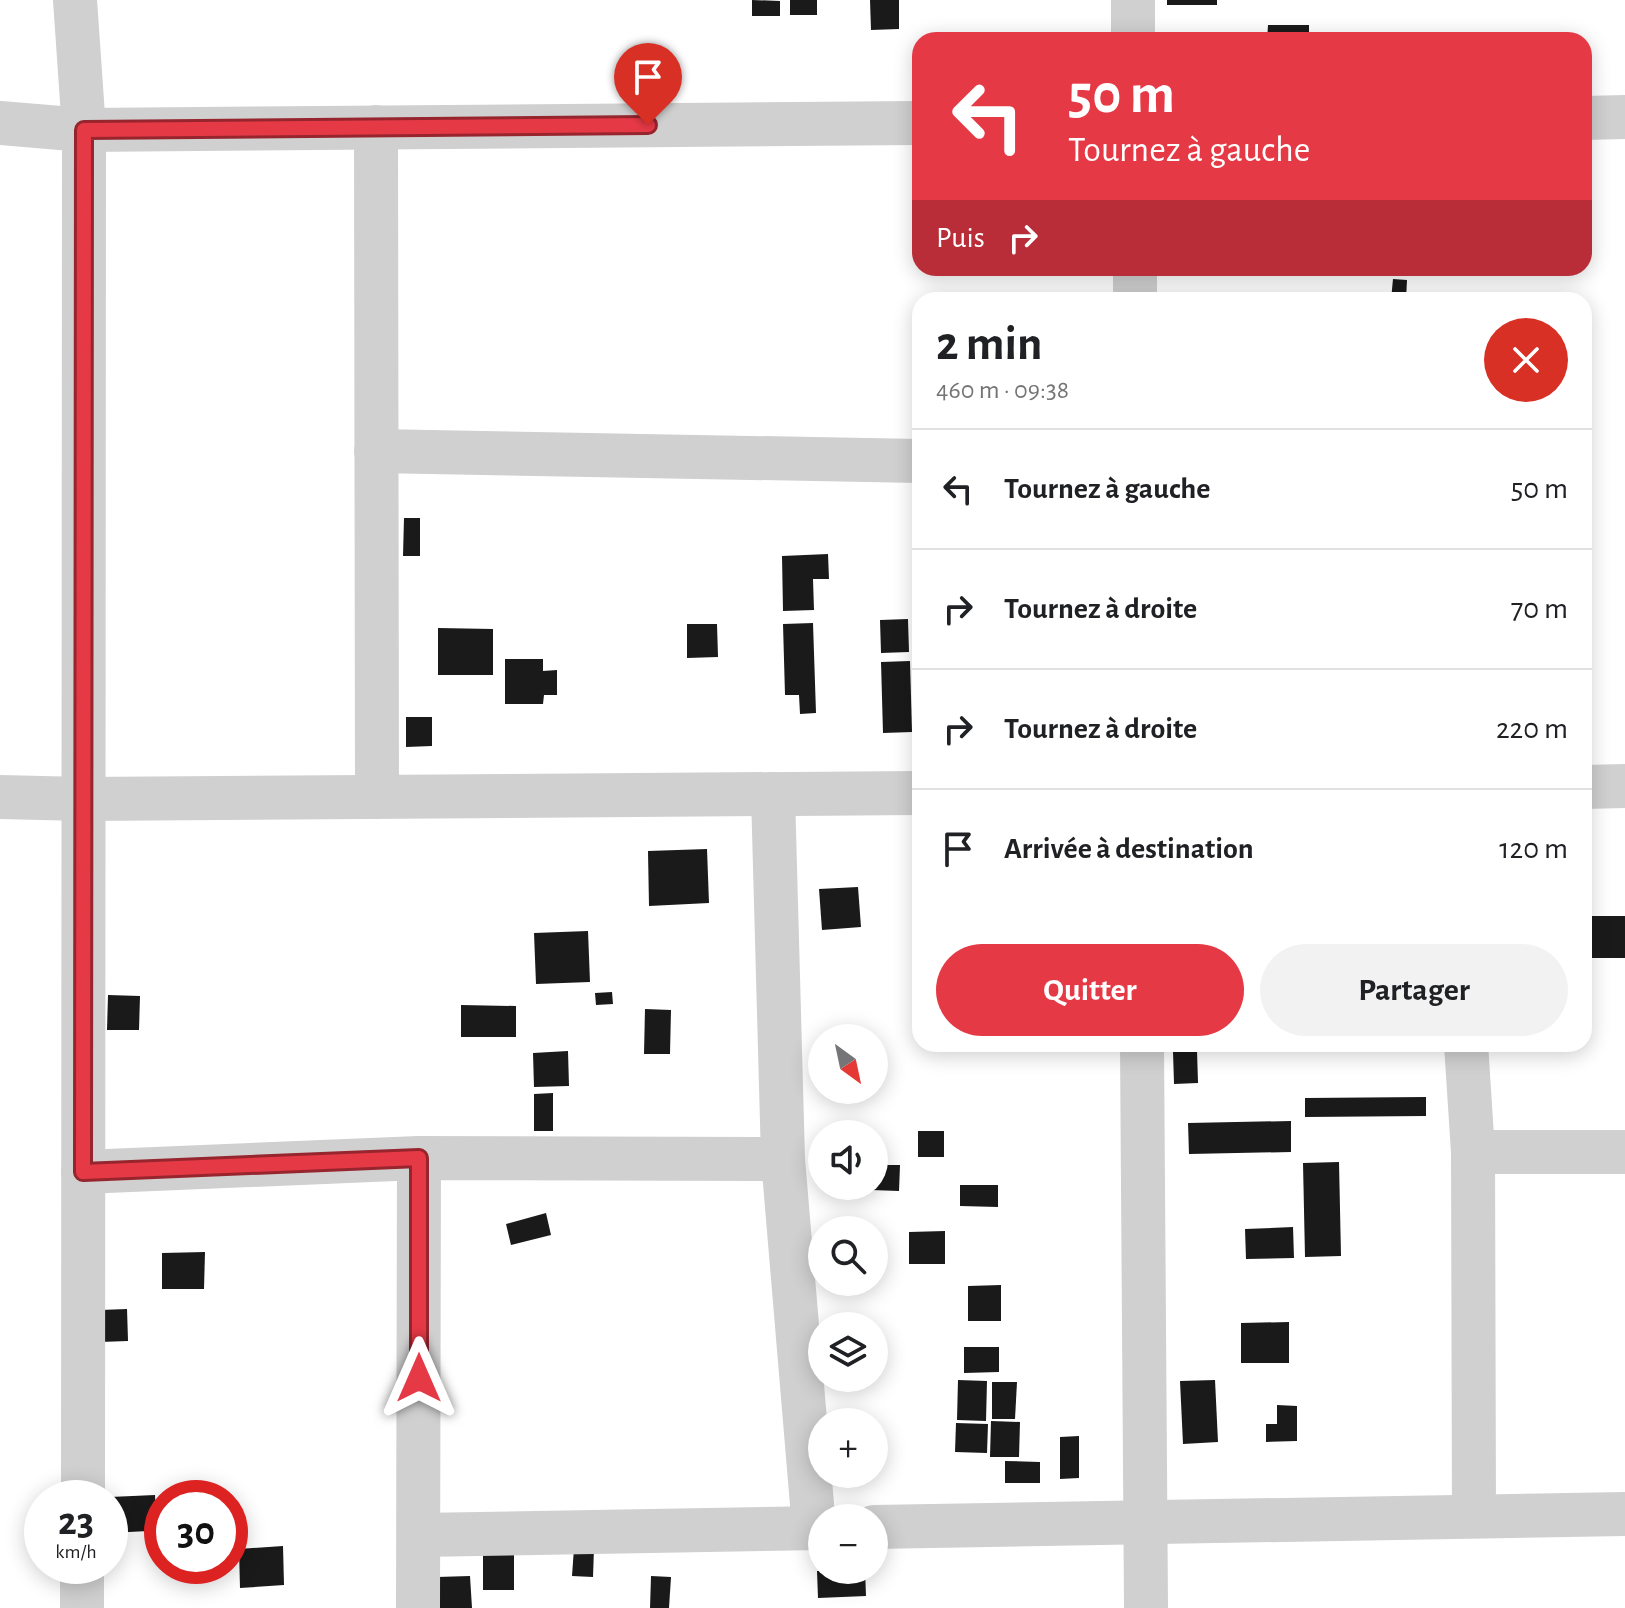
<!DOCTYPE html>
<html lang="fr">
<head>
<meta charset="utf-8">
<style>
  :root { --surface:#fff; --page:#f2f2f2; --text:#202124; --muted:#757577; --line:#e0e0e0; --accent:#e63946 }
  body { margin:0; font-family:"Alegreya Sans",sans-serif; background:var(--page); color:var(--text); height:100vh; display:flex; flex-direction:column; font-size:30px; white-space:nowrap }
  * { box-sizing:border-box; margin:0 }
  p { font-size:26px; color:var(--muted) }
  .icon { flex:none; width:44px; height:44px; fill:none; stroke:currentColor; stroke-width:2; stroke-linecap:round; stroke-linejoin:round }
  .map { position:relative; flex:1; overflow:hidden }
  .sheet { position:absolute; left:912px; top:292px; width:680px; height:760px; display:flex; flex-direction:column; background:var(--surface); border-radius:24px; box-shadow:0 4px 20px #0003 }
  .sheet>* { flex:none }
  .banner { position:absolute; left:912px; top:32px; width:680px; height:244px; border-radius:24px; box-shadow:0 4px 20px #0003; background:#e63946; color:#fff; overflow:hidden }
  .needle { width:52px; rotate:147deg }
  .controls { position:absolute; left:808px; top:1024px; display:grid; gap:16px }
  .controls a { display:grid; place-items:center; width:80px; height:80px; border-radius:50%; background:var(--surface); box-shadow:0 4px 20px #0003; font-size:40px }
  .speed { position:absolute; left:24px; top:1480px; display:flex; gap:16px; font-size:40px; font-weight:700; text-align:center }
  .speed>* { display:grid; place-content:center; width:104px; height:104px; border-radius:50%; background:var(--surface); box-shadow:0 4px 20px #0003; line-height:1 }
  .speed small { font-size:20px; font-weight:400 }
  .speed .limit { border:12px solid #d22; background:#fff; color:#111 }
  .pin { position:absolute; display:grid; place-items:center; width:68px; height:68px; color:#fff; margin:-82px -34px; border-radius:50% 50% 50% 0; rotate:-45deg; box-shadow:0 0 8px #0007 }
  .pin .icon { rotate:45deg }
  .me { position:absolute; width:88px; margin:-44px; rotate:0deg; stroke-linejoin:round; filter:drop-shadow(0 0 6px #0008) }
  .turn { display:flex; align-items:center; gap:28px; height:168px; padding:0 24px; font-size:36px }
  .turn .icon { width:104px; height:104px; stroke-width:2.5 }
  .turn b { display:block; font-size:56px; line-height:68px }
  .then { display:flex; align-items:center; height:76px; padding:0 24px; background:#0003; gap:16px; font-size:30px }
  .round { display:grid; place-items:center; flex:none; width:84px; height:84px; border-radius:42px; background:var(--page) }
  .overview { display:flex; align-items:center; justify-content:space-between; height:136px; padding:0 24px }
  h1 { font-size:48px; font-weight:600; line-height:60px }
  .primary-button { display:flex; gap:16px; margin-top:auto; padding:16px 24px }
  .primary-button a { flex:1; height:92px; border-radius:48px; background:var(--accent); color:#fff; font-size:32px; font-weight:600; line-height:92px; text-align:center }
  .primary-button a+a { background:var(--page); color:var(--text) }
  ul { padding:0; list-style:none }
  li { display:flex; align-items:center; gap:24px; height:120px; padding:0 24px; border-top:2px solid var(--line) }
  li div { flex:1 }
  li b { display:block; font-size:30px }
  li em { font-style:normal }
  .map>svg:first-child { display:block }
  .building { fill:#1a1a1a }
  .lines { fill:none; stroke-linecap:round; stroke-linejoin:round }
  .minor { stroke:#d0d0d0; stroke-width:44 }
  .route-casing { stroke:#96252e; stroke-width:20 }
  .route { stroke:#e63946; stroke-width:14 }
</style>
</head>
<body>
<div class="map">
<svg width="1625" height="1608" viewBox="0 0 1625 1608">
  <rect width="100%" height="100%" fill="#fff"/>
  <!-- building -->
  <g class="building">
    <polygon points="752,0 780,1 780,16 752,16"/>
    <rect x="790" y="0" width="27" height="15"/>
    <polygon points="870,0 899,0 899,29 871,30"/>
    <rect x="1167" y="0" width="50" height="5"/>
    <polygon points="1268,25 1309,25 1309,40 1267,40"/>
    <polygon points="1391,268 1431,268 1431,274 1390,272"/>
    <polygon points="1393,279 1407,280 1406,300 1391,300"/>
    <polygon points="404,518 420,518 420,556 403,556"/>
    <polygon points="828,554 829,579 813,579 814,610 783,611 782,556"/>
    <polygon points="908,619 909,652 881,653 880,620"/>
    <polygon points="813,623 816,713 800,714 799,695 785,695 783,624"/>
    <polygon points="687,624 717,624 718,657 687,658"/>
    <polygon points="438,628 493,629 493,675 438,675"/>
    <polygon points="505,659 543,659 543,671 557,670 557,695 544,695 543,704 505,704"/>
    <polygon points="910,661 912,732 883,733 881,662"/>
    <polygon points="406,717 432,717 432,746 406,747"/>
    <polygon points="707,849 709,903 649,906 648,851"/>
    <polygon points="858,887 861,927 822,930 819,889"/>
    <polygon points="1592,916 1625,916 1625,958 1591,958"/>
    <polygon points="588,931 590,982 536,984 534,933"/>
    <polygon points="612,992 613,1004 596,1005 595,993"/>
    <polygon points="108,995 140,996 139,1030 107,1030"/>
    <polygon points="461,1005 516,1006 516,1037 461,1037"/>
    <polygon points="645,1009 671,1010 670,1054 644,1054"/>
    <polygon points="568,1051 569,1086 534,1087 533,1053"/>
    <polygon points="1197,1051 1198,1083 1174,1084 1173,1052"/>
    <polygon points="553,1093 553,1131 534,1131 534,1094"/>
    <polygon points="1426,1097 1426,1116 1305,1117 1305,1098"/>
    <polygon points="1291,1121 1291,1152 1189,1154 1188,1123"/>
    <rect x="918" y="1131" width="26" height="26"/>
    <polygon points="1339,1162 1341,1256 1305,1257 1303,1163"/>
    <polygon points="874,1165 900,1165 899,1191 871,1190 872,1186 874,1186"/>
    <polygon points="960,1185 998,1185 998,1207 960,1206"/>
    <polygon points="546,1213 551,1235 511,1245 506,1224"/>
    <polygon points="1293,1227 1294,1258 1246,1259 1245,1229"/>
    <polygon points="945,1231 945,1264 909,1264 909,1232"/>
    <polygon points="205,1252 204,1289 162,1289 162,1253"/>
    <polygon points="1001,1285 1001,1321 968,1321 968,1286"/>
    <polygon points="127,1309 128,1341 100,1342 100,1310"/>
    <polygon points="1289,1322 1289,1363 1241,1363 1241,1323"/>
    <polygon points="964,1347 999,1347 999,1372 964,1373"/>
    <polygon points="958,1380 987,1381 986,1421 957,1420"/>
    <polygon points="1215,1380 1218,1442 1183,1444 1180,1381"/>
    <polygon points="992,1382 1017,1382 1015,1419 992,1419"/>
    <polygon points="1277,1405 1297,1406 1297,1441 1266,1442 1266,1424 1277,1424"/>
    <polygon points="991,1421 1020,1422 1019,1457 990,1457"/>
    <polygon points="956,1423 988,1424 987,1453 955,1452"/>
    <polygon points="1079,1436 1079,1478 1060,1479 1060,1437"/>
    <polygon points="1005,1461 1040,1462 1040,1483 1005,1483"/>
    <polygon points="155,1495 156,1516 147,1517 148,1531 110,1533 110,1497"/>
    <polygon points="283,1546 284,1585 240,1588 239,1549"/>
    <polygon points="574,1548 594,1548 593,1577 572,1576"/>
    <rect x="483" y="1555" width="31" height="35"/>
    <polygon points="865,1570 866,1596 818,1598 817,1571"/>
    <polygon points="470,1576 472,1608 438,1608 437,1577"/>
    <polygon points="651,1576 671,1577 669,1608 650,1608"/>
  </g>
  <g class="lines">
    <!-- minor -->
    <g class="minor">
      <polyline points="75,0 84,130 83,1498"/>
      <polyline points="1133,0 1133,40"/>
      <polyline points="1584,118 1625,117"/>
      <polyline points="0,123 84,130 920,123"/>
      <polyline points="376,127 377,797"/>
      <polyline points="1135,268 1135,300"/>
      <polyline points="376,451 920,461"/>
      <polyline points="1584,787 1625,786"/>
      <polyline points="773,794 783,1159 814,1528"/>
      <polyline points="0,797 83,799 920,793"/>
      <polyline points="1142,1044 1146,1608"/>
      <polyline points="1466,1044 1473,1152 1474,1516"/>
      <polyline points="1473,1152 1625,1152"/>
      <polyline points="83,1172 419,1158 783,1159"/>
      <polyline points="874,1527 1625,1514"/>
      <polyline points="419,1535 822,1528"/>
      <polyline points="82,1608 82,1566"/>
      <polyline points="418,1608 419,1158"/>
    </g>
  </g>
  <g class="lines">
    <defs>
      <polyline id="route" points="419,1378 419,1158 83,1172 84,130 648,125"/>
    </defs>
    <!-- route casing -->
    <use href="#route" class="route-casing"/>
    <!-- route -->
    <use href="#route" class="route"/>
  </g>
</svg>
<div class="controls">
<a><svg class="needle" viewBox="-14 -14 28 28"><path d="M0-13l5 13h-10z" fill="#e53935"/><path d="M0 13l5-13h-10z" fill="#757577"/></svg></a>
<a><svg class="icon" aria-label="sound" viewBox="0 0 24 24"><path d="M4 9h4l5-4v14l-5-4H4zM17 9q2 3 0 6"/></svg></a>
<a><svg class="icon" aria-label="search" viewBox="0 0 24 24"><circle cx="10" cy="10" r="6"/><path d="M15 15l6 6"/></svg></a>
<a><svg class="icon" aria-label="layers" viewBox="0 0 24 24"><path d="M12 4l9 5-9 5-9-5zM3 14l9 5 9-5"/></svg></a>
<a>+</a>
<a>−</a>
</div>
<div class="speed"><div>23<small>km/h</small></div><div class="limit">30</div></div>
<div class="pin" style="left:648px;top:125px;background:#d93025"><svg class="icon" aria-label="arrive" viewBox="0 0 24 24"><path d="M6 21V4h12l-3 4 3 4H6"/></svg></div>
<svg class="me" style="left:419px;top:1378px" viewBox="-20 -20 40 40"><path d="M0-17L14 15 0 8-14 15z" fill="#e63946" stroke="#fff" stroke-width="4"/></svg>
<div class="banner">
<div class="turn"><svg class="icon" aria-label="left" viewBox="0 0 24 24"><path d="M17 20v-9H6M10 6l-5 5 5 5"/></svg><div><b>50 m</b>Tournez à gauche</div></div>
<div class="then">Puis<svg class="icon" aria-label="right" viewBox="0 0 24 24"><path d="M7 20v-9h11M14 6l5 5-5 5"/></svg></div>
</div>
<section class="sheet">
<div class="overview"><div><h1>2 min</h1><p>460 m · 09:38</p></div><a class="round" style="background:#d93025;color:#fff"><svg class="icon" aria-label="close" viewBox="0 0 24 24"><path d="M6 6l12 12M18 6L6 18"/></svg></a></div>
<ul>
<li><svg class="icon" aria-label="left" viewBox="0 0 24 24"><path d="M17 20v-9H6M10 6l-5 5 5 5"/></svg><div><b>Tournez à gauche</b></div><em>50 m</em></li>
<li><svg class="icon" aria-label="right" viewBox="0 0 24 24"><path d="M7 20v-9h11M14 6l5 5-5 5"/></svg><div><b>Tournez à droite</b></div><em>70 m</em></li>
<li><svg class="icon" aria-label="right" viewBox="0 0 24 24"><path d="M7 20v-9h11M14 6l5 5-5 5"/></svg><div><b>Tournez à droite</b></div><em>220 m</em></li>
<li><svg class="icon" aria-label="arrive" viewBox="0 0 24 24"><path d="M6 21V4h12l-3 4 3 4H6"/></svg><div><b>Arrivée à destination</b></div><em>120 m</em></li>
</ul>
<div class="primary-button"><a>Quitter</a><a>Partager</a></div>
</section>
</div>
</body>
</html>
